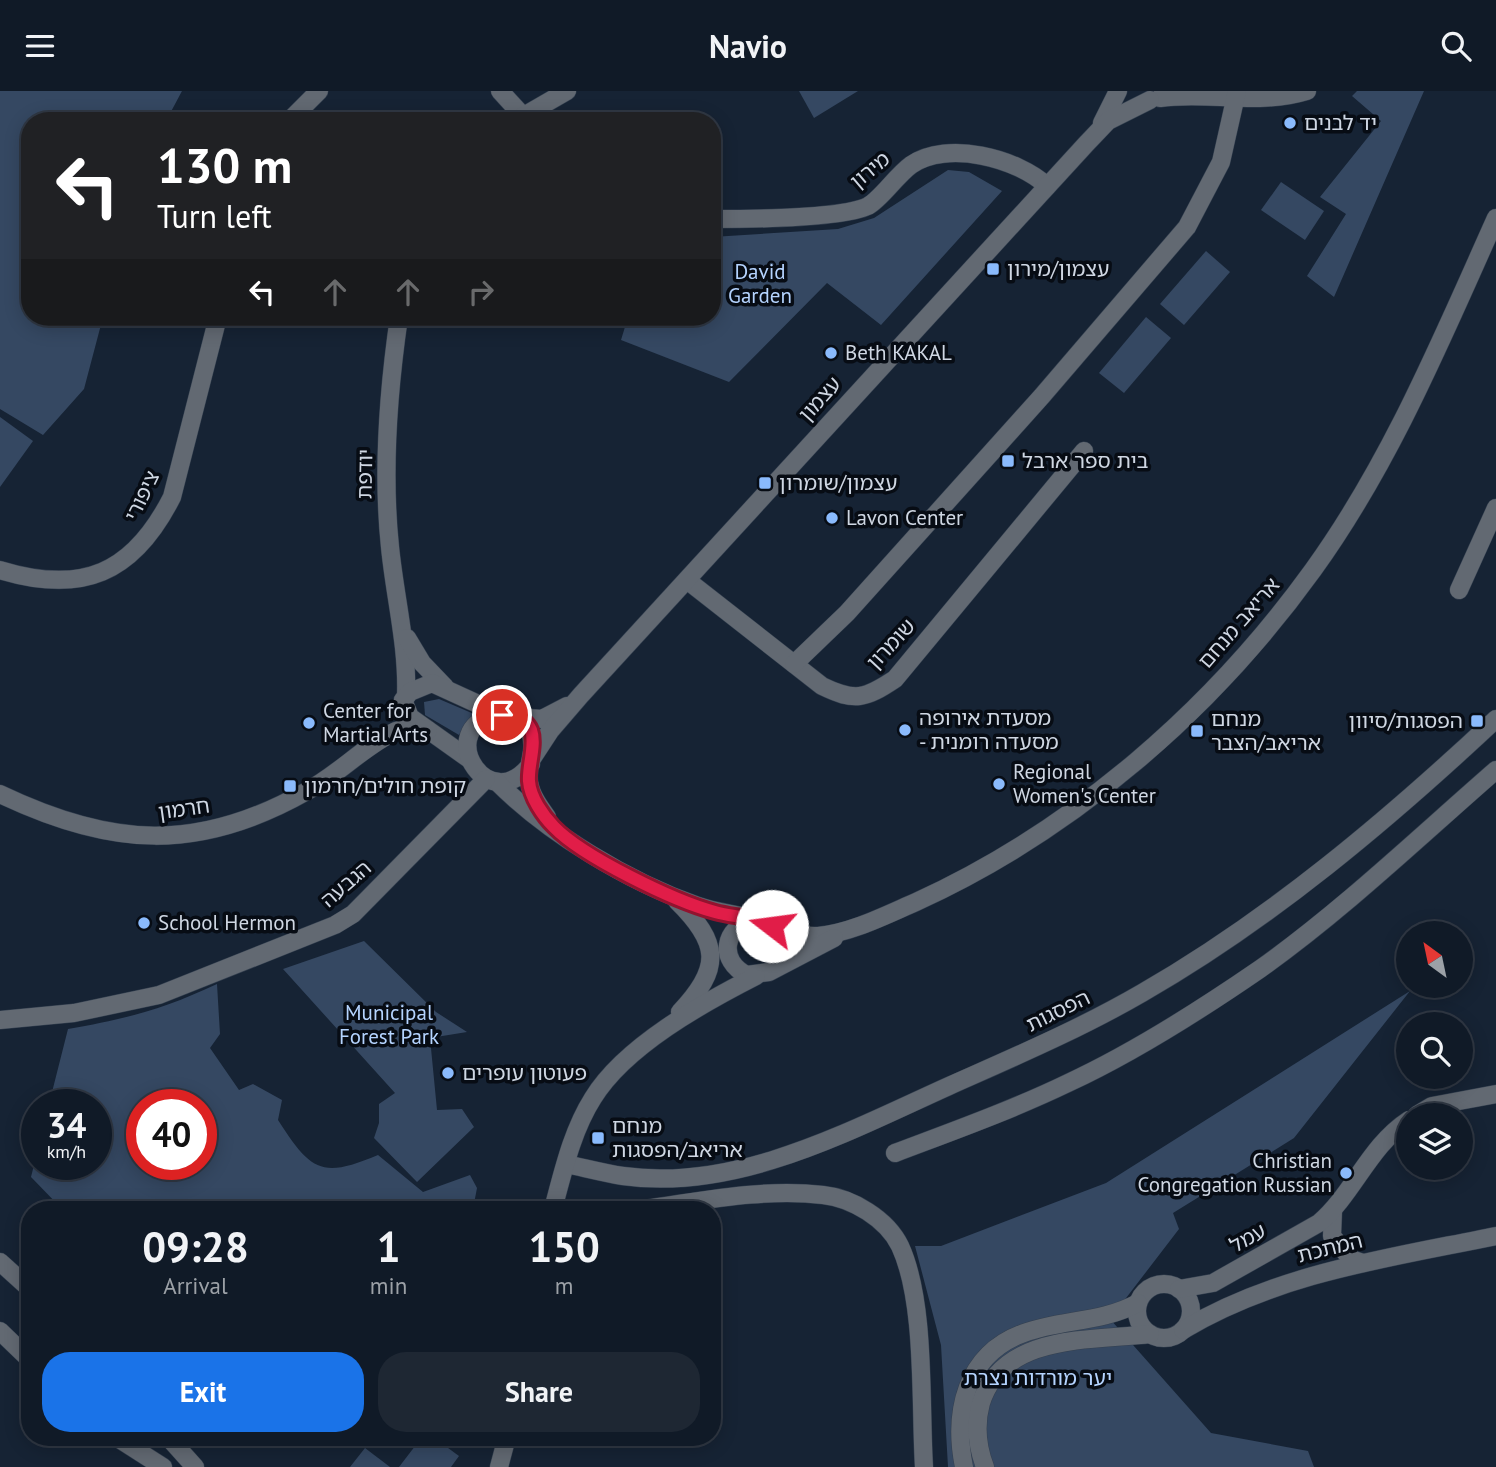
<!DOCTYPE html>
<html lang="en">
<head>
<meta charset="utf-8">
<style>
  :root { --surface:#101a27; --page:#1e2733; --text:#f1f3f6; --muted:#9ca1a7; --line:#303844; --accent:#1a73e8 }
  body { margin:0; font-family:"PT Sans","Noto Sans Hebrew",sans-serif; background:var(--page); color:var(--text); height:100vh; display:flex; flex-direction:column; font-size:26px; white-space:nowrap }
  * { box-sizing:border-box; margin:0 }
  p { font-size:23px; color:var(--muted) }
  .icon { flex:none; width:38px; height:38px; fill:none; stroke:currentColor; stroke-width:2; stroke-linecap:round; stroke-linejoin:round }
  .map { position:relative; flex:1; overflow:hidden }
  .details { position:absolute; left:21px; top:1110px; width:700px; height:245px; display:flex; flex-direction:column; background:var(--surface); border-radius:28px; box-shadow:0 4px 18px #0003,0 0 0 2px var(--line) }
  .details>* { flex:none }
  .banner { position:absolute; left:21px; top:21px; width:700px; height:214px; border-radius:28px; box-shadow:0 4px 18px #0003,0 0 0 2px var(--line); background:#202124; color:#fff; overflow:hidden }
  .needle { width:46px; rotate:327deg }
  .fabs { position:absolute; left:1396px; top:830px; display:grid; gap:14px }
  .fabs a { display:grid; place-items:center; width:77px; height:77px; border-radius:50%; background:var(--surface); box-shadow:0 4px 18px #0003,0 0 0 2px var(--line); font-size:35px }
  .speed { position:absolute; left:21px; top:998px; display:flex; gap:14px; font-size:35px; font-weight:700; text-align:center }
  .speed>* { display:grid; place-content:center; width:91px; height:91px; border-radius:50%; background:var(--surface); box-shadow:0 4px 18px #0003,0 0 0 2px var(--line); line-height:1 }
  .speed small { font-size:18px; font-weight:400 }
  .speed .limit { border:10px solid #d22; background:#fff; color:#111 }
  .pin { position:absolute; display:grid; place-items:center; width:60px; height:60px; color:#fff; margin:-30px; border:4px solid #fff; border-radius:50%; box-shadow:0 2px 7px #0007 }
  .me { position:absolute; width:77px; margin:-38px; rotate:285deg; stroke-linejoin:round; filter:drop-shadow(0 0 5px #0008) }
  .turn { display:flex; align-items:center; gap:24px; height:147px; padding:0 21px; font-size:32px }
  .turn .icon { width:91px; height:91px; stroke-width:2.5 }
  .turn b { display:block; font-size:49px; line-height:60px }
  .lanes { display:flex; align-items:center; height:66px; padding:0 21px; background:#0003; justify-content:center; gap:35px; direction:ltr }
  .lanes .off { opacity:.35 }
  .eta { display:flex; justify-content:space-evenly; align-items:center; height:119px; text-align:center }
  .eta b { font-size:42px; font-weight:600; line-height:49px }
  .primary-button { display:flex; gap:14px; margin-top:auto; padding:14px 21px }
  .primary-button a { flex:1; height:80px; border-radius:28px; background:var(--accent); color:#fff; font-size:28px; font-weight:600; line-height:80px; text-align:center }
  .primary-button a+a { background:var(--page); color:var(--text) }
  header { display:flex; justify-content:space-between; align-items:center; height:91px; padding:0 21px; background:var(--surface); font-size:32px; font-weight:600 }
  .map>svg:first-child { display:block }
  .green { fill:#354862; fill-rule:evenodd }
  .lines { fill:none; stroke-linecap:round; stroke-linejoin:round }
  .minor-casing { stroke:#344050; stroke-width:19 }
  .minor { stroke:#626972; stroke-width:18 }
  .route-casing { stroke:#92132f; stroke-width:18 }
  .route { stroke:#e11d48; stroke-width:12 }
  .poi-dot { fill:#8abafc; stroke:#070c14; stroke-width:2.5 }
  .labels { text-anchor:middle; stroke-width:7; stroke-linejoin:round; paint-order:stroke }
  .poi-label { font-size:21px; fill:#cfd7e3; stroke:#070c14; text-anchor:start }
  .street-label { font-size:21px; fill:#cfd7e3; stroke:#070c14 }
  .park-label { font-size:21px; fill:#b5d4ff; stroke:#070c14 }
</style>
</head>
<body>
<header><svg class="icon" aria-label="menu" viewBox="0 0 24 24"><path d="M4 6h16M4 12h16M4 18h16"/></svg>Navio<svg class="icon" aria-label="search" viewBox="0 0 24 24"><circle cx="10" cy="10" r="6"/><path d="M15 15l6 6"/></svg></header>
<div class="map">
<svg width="1496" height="1376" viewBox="0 0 1496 1376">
  <rect width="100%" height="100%" fill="#162334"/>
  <!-- green -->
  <g class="green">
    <polygon points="0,0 182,0 166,30 30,30 30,226 103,226 84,298 43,344 0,318"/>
    <polygon points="799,0 858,0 814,27"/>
    <polygon points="1357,0 1424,0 1334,206 1307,185 1346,123 1320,106 1381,30 1352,5"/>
    <polygon points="948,79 969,81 1002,100 881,234 827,192 729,291 621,249 628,226 712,226 712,146 838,138 874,127"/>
    <polygon points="1281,91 1324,120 1305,149 1261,119"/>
    <polygon points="1206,160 1230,181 1184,234 1160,213"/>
    <polygon points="1146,226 1171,247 1124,302 1099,282"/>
    <polygon points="0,326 33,350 0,396"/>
    <polygon points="439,608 474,623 459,644 425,624 424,611"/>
    <polygon points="364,850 436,921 467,941 430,947 437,1019 462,1018 474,1036 417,1091 374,1047 379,1032 379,1013 395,1002 283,878"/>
    <path d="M217,893L220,943L210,957L239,999L253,993L282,1009L278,1029C311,1080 321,1088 378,1064L423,1101L470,1084L477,1097L473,1118H62L31,1086L37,1062V1073H96V1013H49L68,938C126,928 164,918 217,893ZM142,1013H201V1073H142Z"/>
    <polygon points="1410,900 1294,1047 1173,1122 1179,1138 1110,1228 1211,1342 1308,1360 1314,1376 948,1376 941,1254 915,1155 941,1155 1106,1092"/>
    <polygon points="422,1346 433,1346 459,1365 451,1376 399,1376"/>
    <polygon points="365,1357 390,1376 350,1376"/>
  </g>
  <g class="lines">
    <defs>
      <g id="minor">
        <polyline points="500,0 523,25"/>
        <path d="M1160,7C1206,0 1259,15 1307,0"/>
        <polyline points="289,30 319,0"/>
        <polyline points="515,30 567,0"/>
        <polyline points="1102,32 1118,0"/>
        <path d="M712,128C745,128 841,128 868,115C881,108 896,85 911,74C947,49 1017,67 1047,95"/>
        <path d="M399,226C388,302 382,380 390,456C395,507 408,555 406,606"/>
        <path d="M0,479C82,504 133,483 172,406L218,226"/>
        <path d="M688,490L822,595C855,611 865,608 895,588L1084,360"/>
        <polyline points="1459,499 1496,417"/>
        <polyline points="407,547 422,572 445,596"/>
        <polyline points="794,573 847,522 1042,305 1187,136 1221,71 1237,0"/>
        <polyline points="515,626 542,628 567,615"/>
        <polyline points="533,666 550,640 581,604 1087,52 1108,30 1150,9"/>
        <polyline points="469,668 410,626 403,609 410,601 432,592 502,624"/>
        <path d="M531,673C490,727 437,645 489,626C505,620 517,626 528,637C539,658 526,670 529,691C531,704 539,715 547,726"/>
        <path d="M497,691C549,743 629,791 698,815C719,823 744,823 765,831C784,839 796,846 818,845C851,842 886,824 916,811C1074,739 1212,619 1313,479C1391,371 1442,247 1496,127"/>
        <path d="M0,703C111,756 198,762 307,700C339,683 364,655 396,640L412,636L428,639"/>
        <path d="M677,810C720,852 722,877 680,921"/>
        <path d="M754,829C723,836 718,870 747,884L769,881L834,847"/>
        <polyline points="0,929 74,922 159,904 335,834 353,823 486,688"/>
        <polyline points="1417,1024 1432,1015 1496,1003"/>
        <path d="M895,1062C953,1040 1012,1019 1068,992C1135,961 1199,920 1260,878C1343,819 1419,746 1496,679"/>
        <path d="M566,1073C585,1077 604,1082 623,1085C737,1101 849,1040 949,995C1014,966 1080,938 1142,902C1271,828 1388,729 1496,628"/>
        <path d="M553,1118C563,1081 572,1040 593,1007C625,955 703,912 756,885"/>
        <path d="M644,1118C703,1110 763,1097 823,1104C852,1107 887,1128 900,1155C926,1211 920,1313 924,1376"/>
        <polyline points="1333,1120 1332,1145 1351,1168 1363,1172"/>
        <polyline points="0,1171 30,1198"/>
        <circle cx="1164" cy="1220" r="27"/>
        <path d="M1179,1198L1213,1192L1319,1132C1354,1102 1369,1055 1409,1029"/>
        <path d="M1183,1239C1278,1182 1389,1167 1496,1145"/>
        <polyline points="0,1240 30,1269"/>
        <polyline points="116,1346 163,1376"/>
        <polyline points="168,1346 195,1376"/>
        <polyline points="499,1376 507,1346"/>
        <path d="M964,1376C953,1322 965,1263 1024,1242C1062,1228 1101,1232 1138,1212"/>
        <path d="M985,1376C977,1355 975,1334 981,1312C1003,1242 1091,1250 1150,1243"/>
      </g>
    </defs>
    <!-- minor casing -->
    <use href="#minor" class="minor-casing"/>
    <!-- minor -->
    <use href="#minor" class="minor"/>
  </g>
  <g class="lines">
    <defs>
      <path id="route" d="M502,624C550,626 527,666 529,690C530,706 543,725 554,736C583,766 674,810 715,821C733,826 755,826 772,835"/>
    </defs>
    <!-- route casing -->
    <use href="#route" class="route-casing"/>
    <!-- route -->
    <use href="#route" class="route"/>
  </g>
  <!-- markers -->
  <g class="poi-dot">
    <circle cx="1290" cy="32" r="7"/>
    <rect x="986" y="171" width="14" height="14" rx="3.5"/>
    <circle cx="831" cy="262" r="7"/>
    <rect x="1001" y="363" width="14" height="14" rx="3.5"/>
    <rect x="758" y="385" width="14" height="14" rx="3.5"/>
    <circle cx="832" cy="427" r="7"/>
    <rect x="1470" y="623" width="14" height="14" rx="3.5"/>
    <circle cx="309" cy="632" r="7"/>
    <circle cx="905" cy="639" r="7"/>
    <rect x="1190" y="633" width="14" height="14" rx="3.5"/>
    <circle cx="999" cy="693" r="7"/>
    <rect x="283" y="688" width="14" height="14" rx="3.5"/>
    <circle cx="144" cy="832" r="7"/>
    <circle cx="448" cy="982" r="7"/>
    <rect x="591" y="1040" width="14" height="14" rx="3.5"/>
    <circle cx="1346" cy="1082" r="7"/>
  </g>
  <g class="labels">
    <!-- poi labels -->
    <g class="poi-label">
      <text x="1304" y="39">יד לבנים</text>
      <text x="1007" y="185">עצמון/מירון</text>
      <text x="845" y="269">Beth KAKAL</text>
      <text x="1022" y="377">בית ספר ארבל</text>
      <text x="779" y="399">עצמון/שומרון</text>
      <text x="846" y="434">Lavon Center</text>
      <text x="323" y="627">Center for<tspan x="323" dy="24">Martial Arts</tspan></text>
      <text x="919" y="634">מסעדת אירופה<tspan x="919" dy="24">- מסעדה רומנית</tspan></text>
      <text x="1211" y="635">מנחם<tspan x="1211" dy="24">אריאב/הצבר</tspan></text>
      <text x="1463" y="637" text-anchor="end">הפסגות/סיוון</text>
      <text x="1013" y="688">Regional<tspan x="1013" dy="24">Women's Center</tspan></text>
      <text x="304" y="702">קופת חולים/חרמון</text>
      <text x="158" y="839">School Hermon</text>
      <text x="462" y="989">פעוטון עופרים</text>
      <text x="612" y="1042">מנחם<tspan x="612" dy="24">אריאב/הפסגות</tspan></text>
      <text x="1332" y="1077" text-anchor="end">Christian<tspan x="1332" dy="24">Congregation Russian</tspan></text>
    </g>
    <!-- street labels -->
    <g class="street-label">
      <text transform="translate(870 79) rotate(-40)" y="7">מירון</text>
      <text transform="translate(820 308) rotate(-48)" y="7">עצמון</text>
      <text transform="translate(365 383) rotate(-89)" y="7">יודפת</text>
      <text transform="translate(142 405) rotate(-64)" y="7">ציפורי</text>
      <text transform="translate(1239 532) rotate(-49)" y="7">אריאב מנחם</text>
      <text transform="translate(891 553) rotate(-47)" y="7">שומרון</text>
      <text transform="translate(184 718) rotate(-8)" y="7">חרמון</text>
      <text transform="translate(346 793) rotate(-41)" y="7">הגבעה</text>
      <text transform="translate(1058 920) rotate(-26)" y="7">הפסגות</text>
      <text transform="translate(1248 1147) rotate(-29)" y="7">עמל</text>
      <text transform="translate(1330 1157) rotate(-14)" y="7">המתכת</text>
    </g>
    <!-- park labels -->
    <g class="park-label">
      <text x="760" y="188">David<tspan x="760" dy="24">Garden</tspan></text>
      <text x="389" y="929">Municipal<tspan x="389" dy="24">Forest Park</tspan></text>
      <text x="1038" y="1294">יער מורדות נצרת</text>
    </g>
  </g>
</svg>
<div class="fabs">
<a><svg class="needle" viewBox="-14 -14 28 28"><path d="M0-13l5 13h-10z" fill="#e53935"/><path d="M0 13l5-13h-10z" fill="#9ca1a7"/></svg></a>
<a><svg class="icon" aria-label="search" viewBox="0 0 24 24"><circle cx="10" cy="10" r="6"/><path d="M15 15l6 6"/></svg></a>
<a><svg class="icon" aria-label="layers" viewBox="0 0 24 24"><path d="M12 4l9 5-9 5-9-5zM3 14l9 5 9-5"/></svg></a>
</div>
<div class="speed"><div>34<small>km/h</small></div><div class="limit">40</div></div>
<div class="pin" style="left:502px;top:624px;background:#d93025"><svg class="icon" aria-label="arrive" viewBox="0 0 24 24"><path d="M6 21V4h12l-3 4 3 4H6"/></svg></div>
<svg class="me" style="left:772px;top:835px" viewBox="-20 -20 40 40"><circle r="19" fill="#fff"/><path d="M0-13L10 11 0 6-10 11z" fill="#e11d48"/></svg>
<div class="banner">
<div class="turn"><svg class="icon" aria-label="left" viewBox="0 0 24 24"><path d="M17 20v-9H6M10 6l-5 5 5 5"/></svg><div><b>130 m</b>Turn left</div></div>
<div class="lanes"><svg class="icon" aria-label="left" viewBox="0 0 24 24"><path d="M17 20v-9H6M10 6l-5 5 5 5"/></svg><svg class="icon off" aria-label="ahead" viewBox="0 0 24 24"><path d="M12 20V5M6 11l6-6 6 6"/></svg><svg class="icon off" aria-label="ahead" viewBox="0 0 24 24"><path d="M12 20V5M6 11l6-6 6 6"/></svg><svg class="icon off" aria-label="right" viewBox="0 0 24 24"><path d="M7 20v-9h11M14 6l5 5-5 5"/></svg></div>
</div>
<section class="details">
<div class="eta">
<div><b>09:28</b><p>Arrival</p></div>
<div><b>1</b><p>min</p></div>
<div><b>150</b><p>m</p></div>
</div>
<div class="primary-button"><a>Exit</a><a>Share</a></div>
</section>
</div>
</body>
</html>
